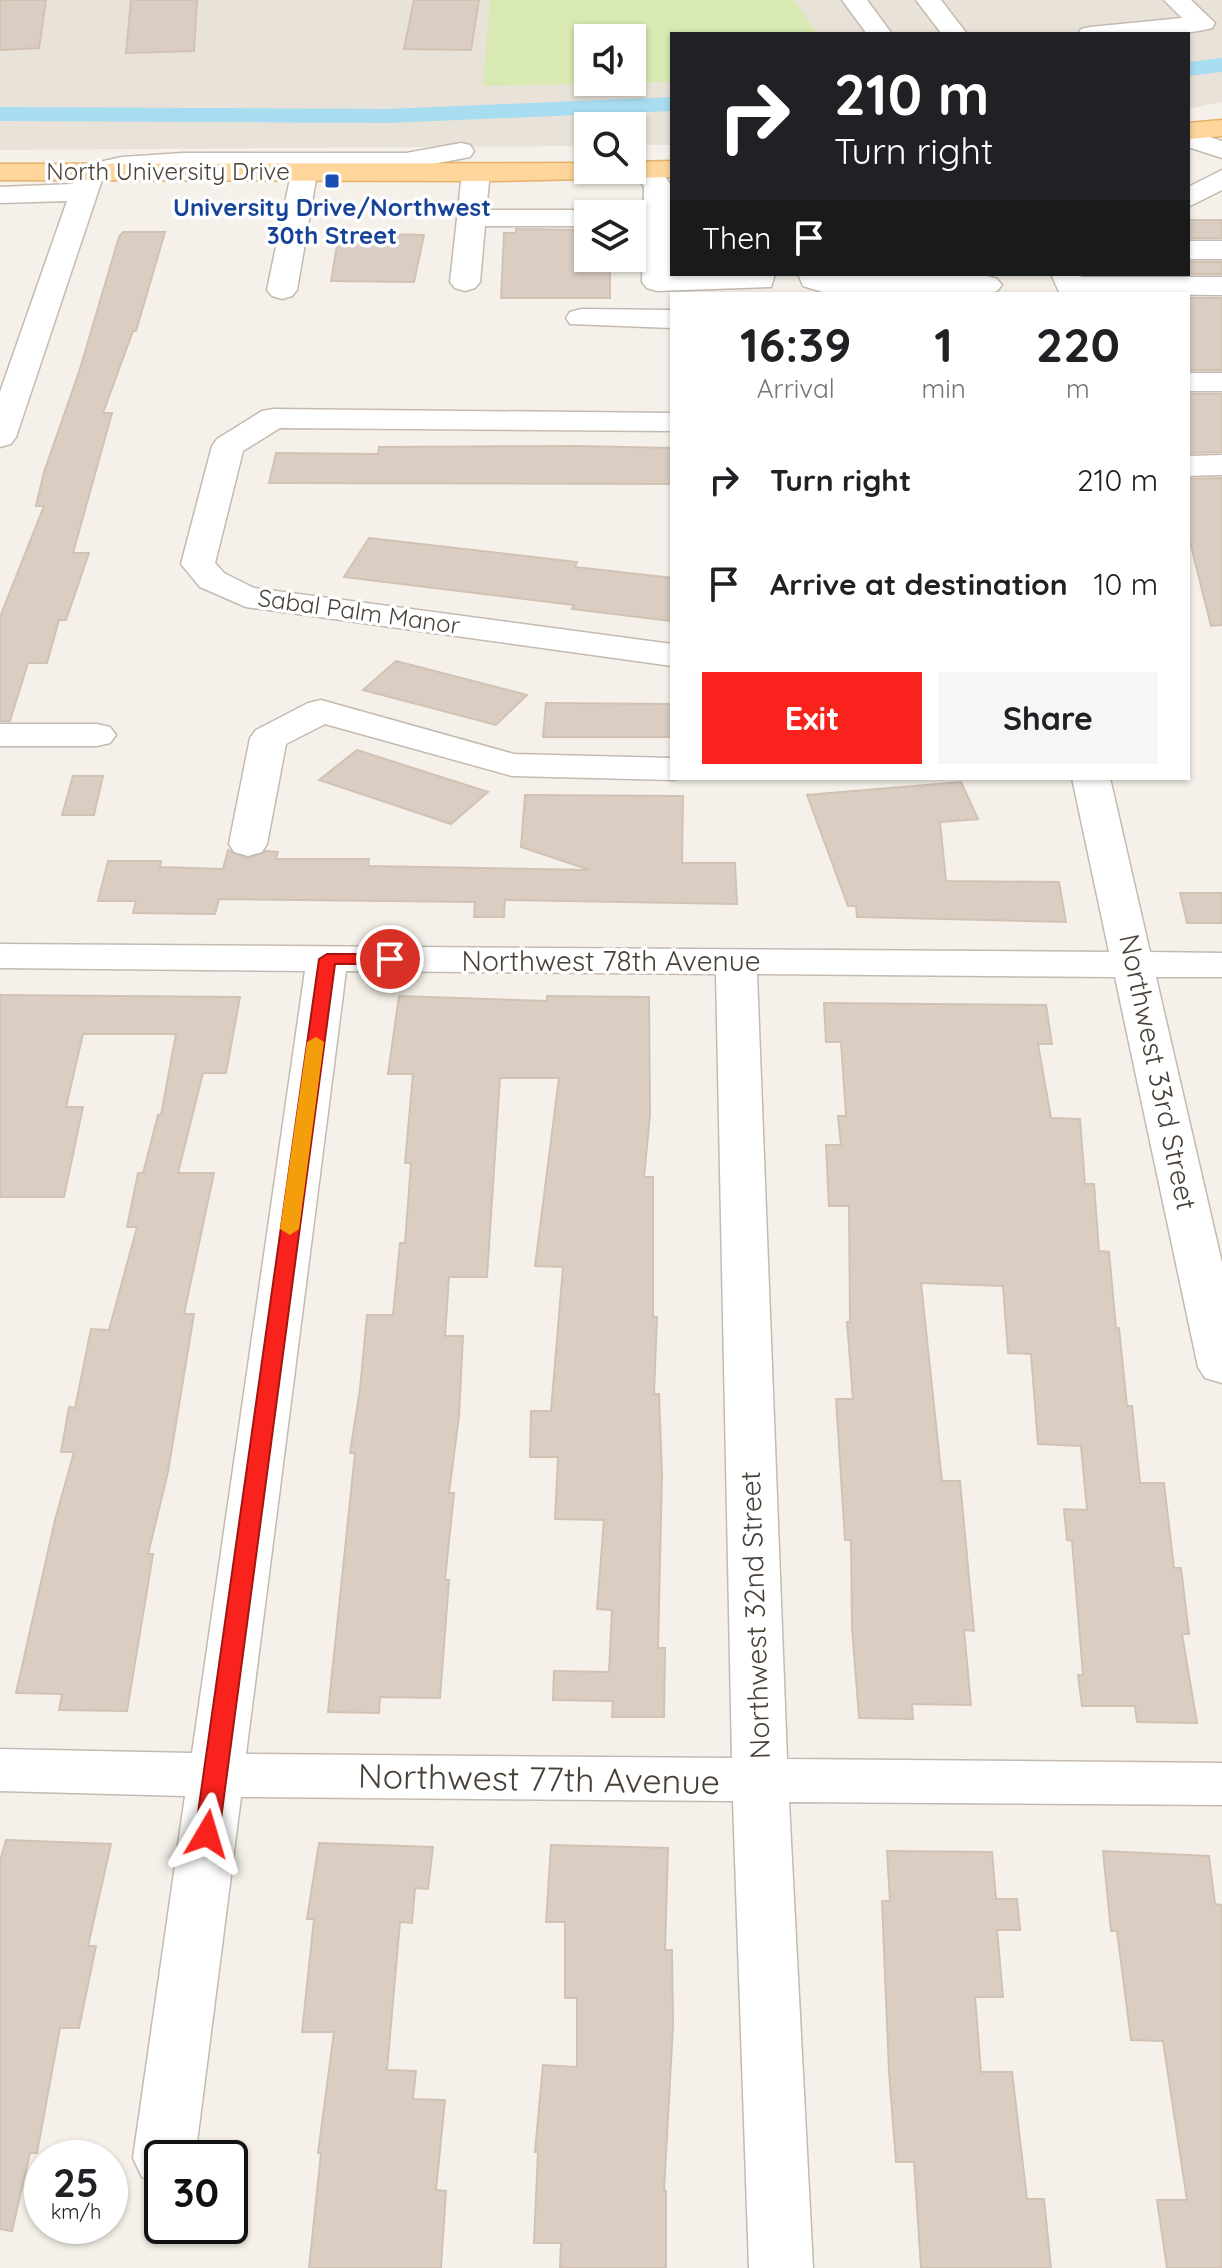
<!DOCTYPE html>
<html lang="en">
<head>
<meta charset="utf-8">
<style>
  :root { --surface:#fff; --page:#f6f6f6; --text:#202124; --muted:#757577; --accent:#fa221c }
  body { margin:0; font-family:Quicksand,sans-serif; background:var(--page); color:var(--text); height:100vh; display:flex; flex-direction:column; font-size:30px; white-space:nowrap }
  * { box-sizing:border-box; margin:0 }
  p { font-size:26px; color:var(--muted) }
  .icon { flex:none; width:44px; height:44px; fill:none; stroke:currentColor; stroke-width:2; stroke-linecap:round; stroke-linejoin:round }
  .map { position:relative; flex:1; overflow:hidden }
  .sheet { position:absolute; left:670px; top:292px; width:520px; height:488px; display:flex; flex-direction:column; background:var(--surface); border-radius:0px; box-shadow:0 2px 6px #0004 }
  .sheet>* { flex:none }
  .banner { position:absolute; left:670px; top:32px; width:520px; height:244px; border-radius:0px; box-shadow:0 2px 6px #0004; background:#202124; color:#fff; overflow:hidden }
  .fabs { position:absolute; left:574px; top:24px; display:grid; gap:16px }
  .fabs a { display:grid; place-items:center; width:72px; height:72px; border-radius:0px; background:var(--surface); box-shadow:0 2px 6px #0004; font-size:40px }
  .speed { position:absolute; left:24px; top:2140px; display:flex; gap:16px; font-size:40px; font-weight:700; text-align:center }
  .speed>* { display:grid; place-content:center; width:104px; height:104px; border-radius:50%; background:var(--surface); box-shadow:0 2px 6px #0004; line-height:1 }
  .speed small { font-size:20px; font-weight:400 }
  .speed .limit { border:4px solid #111; border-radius:12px; background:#fff; color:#111 }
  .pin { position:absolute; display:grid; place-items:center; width:68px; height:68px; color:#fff; margin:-34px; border:4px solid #fff; border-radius:50%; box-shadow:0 2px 8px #0007 }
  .me { position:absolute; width:88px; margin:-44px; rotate:7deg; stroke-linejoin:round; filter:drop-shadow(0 0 6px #0008) }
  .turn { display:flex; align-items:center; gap:28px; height:168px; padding:0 32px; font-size:36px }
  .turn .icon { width:104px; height:104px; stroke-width:2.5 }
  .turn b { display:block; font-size:56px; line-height:68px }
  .then { display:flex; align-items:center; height:76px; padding:0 32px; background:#0003; gap:16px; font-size:30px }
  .eta { display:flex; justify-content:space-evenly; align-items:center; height:136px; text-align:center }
  .eta b { font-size:48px; font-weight:700; line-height:56px }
  .action { display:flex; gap:16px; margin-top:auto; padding:16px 32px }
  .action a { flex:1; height:92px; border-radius:0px; background:var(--accent); color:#fff; font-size:32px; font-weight:700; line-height:92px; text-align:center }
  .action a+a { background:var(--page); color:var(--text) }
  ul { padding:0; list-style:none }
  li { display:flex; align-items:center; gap:24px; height:104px; padding:0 32px }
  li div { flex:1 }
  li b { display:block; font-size:30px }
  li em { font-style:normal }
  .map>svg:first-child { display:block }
  .residential { fill:#e9e2d8; fill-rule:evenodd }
  .green { fill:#d8e9b3; fill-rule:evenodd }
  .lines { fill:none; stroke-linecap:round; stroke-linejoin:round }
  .canal { fill:#a7dcf1; fill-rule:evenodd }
  .building { fill:#dacec3; stroke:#d2c2b3; stroke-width:2 }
  .minor-casing { stroke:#c4bab0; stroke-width:3 }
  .major-casing { stroke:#e5b069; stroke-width:3 }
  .minor { fill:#fff; fill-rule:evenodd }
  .major { fill:#fed59a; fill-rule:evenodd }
  .route { fill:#fa221c; stroke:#a21612; stroke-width:2 }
  .slow { fill:#f59e0b }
  .transit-dot { fill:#1a4fb4; stroke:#fff; stroke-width:3 }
  .labels { text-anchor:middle; stroke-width:7; stroke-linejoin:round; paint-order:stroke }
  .far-street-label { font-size:24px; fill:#494138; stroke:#fff }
  .far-transit-label { font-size:24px; font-weight:bold; fill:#164399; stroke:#fff }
  .street-label { font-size:28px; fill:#494138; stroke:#fff }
  .near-street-label { font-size:34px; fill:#494138; stroke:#fff }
</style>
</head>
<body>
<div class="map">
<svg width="1222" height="2268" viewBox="0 0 1222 2268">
  <rect width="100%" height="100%" fill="#f5f1ea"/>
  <!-- residential -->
  <path class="residential" d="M0,0H1222V102L1188,109V34H672V145H632V126H588V146L0,150ZM588,38H632V82H588Z"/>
  <!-- green -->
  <path class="green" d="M490,0H794L818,34H672V82L483,86ZM588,38H632V82H588Z"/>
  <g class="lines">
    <!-- canal -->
    <g class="canal">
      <polygon points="1222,58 1222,72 1188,76 1188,62"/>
      <polygon points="672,97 672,111 388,123 0,121 0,107 388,109"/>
    </g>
  </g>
  <!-- building -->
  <g class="building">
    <polygon points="0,0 46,0 39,48 0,50"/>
    <polygon points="131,0 197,0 194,51 126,53"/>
    <polygon points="414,0 479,0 471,50 404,49"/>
    <rect x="1188" y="220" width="34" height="18"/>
    <polygon points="516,229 588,230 588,258 610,258 610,298 501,298 504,233 516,233"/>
    <polygon points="123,232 165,232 136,331 133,331 103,413 112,413 73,553 89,553 66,620 59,620 47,663 28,663 10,721 0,721 0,617 44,506 36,506 44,472 79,372 119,237"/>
    <polygon points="339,233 424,235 414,282 331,281"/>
    <rect x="1188" y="262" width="34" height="12"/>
    <rect x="1188" y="298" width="34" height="72"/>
    <polygon points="1188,394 1222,394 1222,452 1188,453"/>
    <polygon points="577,446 672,448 672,484 269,483 276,453 378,454 379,447"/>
    <polygon points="1222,478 1222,625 1211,626 1188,534 1188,479"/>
    <polygon points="369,538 577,562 575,567 672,578 672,621 572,609 574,605 344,577"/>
    <polygon points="396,661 527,695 496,725 363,690"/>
    <polygon points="546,703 672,704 672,737 543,737"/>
    <polygon points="357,750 488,792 451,824 319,780"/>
    <polygon points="73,776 103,776 94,815 62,815"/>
    <polygon points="961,782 978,819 940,822 946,881 1059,882 1066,922 857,917 856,906 848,906 807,795"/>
    <polygon points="525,795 683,796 682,863 735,863 737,904 505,900 504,917 474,917 475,902 219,899 215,914 133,913 136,901 98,901 108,861 161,861 160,867 223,869 228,850 247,859 266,851 278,852 276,859 369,859 368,866 590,870 521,847"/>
    <polygon points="1180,893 1222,893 1222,923 1187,923"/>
    <polygon points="0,995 240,997 226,1073 203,1073 178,1173 214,1173 184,1314 194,1314 168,1472 148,1554 153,1554 127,1711 59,1710 62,1694 16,1693 55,1520 74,1452 61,1452 69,1407 75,1408 91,1329 109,1330 137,1227 127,1227 138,1173 143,1173 158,1115 161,1115 176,1034 83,1034 66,1107 83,1107 64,1197 0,1197"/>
    <polygon points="399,996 547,1001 547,996 649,997 650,1115 644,1177 653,1177 653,1317 657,1317 654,1394 659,1394 662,1474 658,1648 665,1648 664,1717 612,1717 613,1701 553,1700 554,1671 609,1672 612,1610 597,1609 604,1520 555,1519 558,1457 530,1457 531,1411 551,1411 563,1267 535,1266 559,1078 500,1078 487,1277 449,1277 445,1336 463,1336 459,1416 449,1493 454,1493 445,1580 449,1580 440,1698 380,1697 379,1713 328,1712 355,1453 350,1453 360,1389 367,1315 393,1315 400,1243 405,1243 411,1163 405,1163 413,1074 388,1074"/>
    <polygon points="824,1003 1046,1005 1052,1044 1038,1044 1051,1118 1080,1119 1085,1184 1094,1184 1099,1251 1109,1252 1116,1328 1119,1328 1127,1406 1132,1406 1140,1483 1164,1483 1174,1568 1181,1568 1189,1634 1182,1634 1197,1723 1137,1722 1135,1706 1082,1706 1078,1675 1083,1675 1072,1541 1067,1540 1064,1509 1087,1510 1081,1446 1038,1444 1031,1354 1008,1353 1003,1286 921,1283 942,1481 960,1481 974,1631 964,1630 971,1705 912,1704 913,1719 859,1718 852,1627 851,1540 845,1540 836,1399 853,1399 847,1322 850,1322 849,1206 829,1206 826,1145 841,1145 838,1116 846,1116 841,1042 826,1042"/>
    <polygon points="6,1840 111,1844 88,1946 96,1946 79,2028 60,2028 37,2153 30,2153 12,2231 0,2229 0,1861"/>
    <polygon points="319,1843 433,1847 428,1889 415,1888 412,1923 400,1922 387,2070 416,2071 413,2099 445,2100 436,2190 446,2191 441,2268 309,2268 321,2153 318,2153 334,2032 302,2032 314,1919 307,1919"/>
    <polygon points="551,1845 668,1848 665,1950 672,1950 673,2026 664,2191 666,2191 666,2268 560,2268 561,2243 534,2243 538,2152 535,2152 543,2065 577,2067 577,1998 565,1998 565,1922 546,1922"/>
    <polygon points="887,1851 992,1852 996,1899 1017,1899 1020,1930 997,1930 1003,1997 975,1997 981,2072 1012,2072 1027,2199 1044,2199 1051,2268 921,2268 914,2162 896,2162 889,2072 882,1901 890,1901"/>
    <polygon points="1103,1851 1209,1856 1215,1904 1222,1905 1222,2268 1167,2268 1157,2200 1187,2200 1163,2041 1131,2040 1117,1931 1111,1931"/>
  </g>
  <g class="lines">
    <defs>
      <g id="minor">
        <polygon points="842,0 867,0 892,34 867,34"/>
        <polygon points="916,0 941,0 967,34 942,34"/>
        <path d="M1164,0H1191L1215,23L1212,28C1169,39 1121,34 1078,34L1081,29L1090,27L1182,18Z"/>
        <polygon points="1188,130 1222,141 1222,158 1188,147"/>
        <polygon points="461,143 470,145 474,151 470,157 406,169 314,169 317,173 297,290 292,296 282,299 272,296 267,290 292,169 182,169 103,177 16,437 11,444 0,447 0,392 67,201 0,203 0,187 73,184 81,166 122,157 182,153 406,153"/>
        <polygon points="647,162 657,164 672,187 672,274 775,274 771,287 657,291 647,288 642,282 644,187 633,170 637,164"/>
        <polygon points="476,165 486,167 490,173 486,210 588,210 599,214 588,214 588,226 485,226 480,282 475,288 465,291 455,288 450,282 462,173 466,167"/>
        <polygon points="1222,170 1222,190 1188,207 1188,187"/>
        <rect x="1188" y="241" width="34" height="18"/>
        <polygon points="798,274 987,276 997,279 1002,285 997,291 987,294 829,294 803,286"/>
        <polygon points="1051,274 1079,274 1081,277 1222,277 1222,295 1066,294 1059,292"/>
        <polygon points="581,309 672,310 672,328 570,324 566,318 570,312"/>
        <rect x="1188" y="373" width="34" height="18"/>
        <polygon points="273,409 672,413 672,431 280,428 243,451 215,563 224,573 254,588 672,644 672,666 246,607 200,587 181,564 212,446 217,439 262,411"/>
        <polygon points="1222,455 1222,475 1188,476 1188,456"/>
        <polygon points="321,700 514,754 672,758 672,778 681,778 672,780 512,776 325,724 286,744 267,844 262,852 248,856 234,852 229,844 250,738 256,730 308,703"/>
        <polygon points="0,724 97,724 110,727 116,735 110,743 97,746 0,746"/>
        <path d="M1072,778H1110L1150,952L1222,953V977H1156L1222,1263V1383L1205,1378L1198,1367L1115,977L757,974L787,1759L1222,1763V1805L789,1802L813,2268H749L733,1801L241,1797L195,2158H162V2184L142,2177L133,2158L185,1796L0,1791V1749L192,1753L305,971L0,968V944L1109,952ZM346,971L716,974L732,1758L246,1754Z"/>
      </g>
      <g id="major">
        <polygon points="1222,120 1222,136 1188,139 1188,123"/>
        <polygon points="672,161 672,177 496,181 0,180 0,164 588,163 588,170 632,170 632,162"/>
      </g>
    </defs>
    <!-- minor casing -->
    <use href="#minor" class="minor-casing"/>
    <!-- major casing -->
    <use href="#major" class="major-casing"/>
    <!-- minor -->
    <use href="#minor" class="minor"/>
    <!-- major -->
    <use href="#major" class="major"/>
  </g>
  <!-- route -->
  <polygon class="route" points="327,954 390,954 398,959 390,964 335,964 219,1834 215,1841 207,1843 199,1841 195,1834 319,959"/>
  <!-- slow -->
  <polygon class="slow" points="316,1037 324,1042 299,1229 290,1235 280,1229 307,1042"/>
  <!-- markers -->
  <rect class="transit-dot" x="324" y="173" width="16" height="16" rx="4"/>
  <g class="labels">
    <!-- far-street labels -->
    <g class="far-street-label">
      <text x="168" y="180">North University Drive</text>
      <text transform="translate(359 612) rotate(8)" y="8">Sabal Palm Manor</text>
    </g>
    <!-- far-transit labels -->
    <g class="far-transit-label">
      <text x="332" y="216">University Drive/Northwest<tspan x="332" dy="28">30th Street</tspan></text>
    </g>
    <!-- street labels -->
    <g class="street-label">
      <text x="611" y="971">Northwest 78th Avenue</text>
      <text transform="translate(1158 1072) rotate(78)" y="10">Northwest 33rd Street</text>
      <text transform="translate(755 1615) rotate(-92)" y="10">Northwest 32nd Street</text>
    </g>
    <!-- near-street labels -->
    <g class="near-street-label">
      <text transform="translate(539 1779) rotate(1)" y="12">Northwest 77th Avenue</text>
    </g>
  </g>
</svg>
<div class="fabs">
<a><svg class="icon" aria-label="sound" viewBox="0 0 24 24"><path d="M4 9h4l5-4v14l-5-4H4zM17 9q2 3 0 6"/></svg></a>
<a><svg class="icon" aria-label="search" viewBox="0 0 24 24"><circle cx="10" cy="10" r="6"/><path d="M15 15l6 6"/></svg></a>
<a><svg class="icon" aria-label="layers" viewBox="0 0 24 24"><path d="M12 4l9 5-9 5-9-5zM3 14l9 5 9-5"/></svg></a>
</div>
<div class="speed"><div>25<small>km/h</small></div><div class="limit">30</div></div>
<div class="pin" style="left:390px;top:959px;background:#d93025"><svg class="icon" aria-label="arrive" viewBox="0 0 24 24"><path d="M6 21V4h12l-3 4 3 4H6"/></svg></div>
<svg class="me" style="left:207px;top:1834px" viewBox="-20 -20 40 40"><path d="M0-17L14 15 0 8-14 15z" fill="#fa221c" stroke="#fff" stroke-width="4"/></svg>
<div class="banner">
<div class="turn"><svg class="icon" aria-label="right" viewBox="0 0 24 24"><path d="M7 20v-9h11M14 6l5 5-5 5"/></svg><div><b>210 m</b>Turn right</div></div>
<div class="then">Then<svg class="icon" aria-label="arrive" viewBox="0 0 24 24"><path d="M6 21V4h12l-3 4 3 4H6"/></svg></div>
</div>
<section class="sheet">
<div class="eta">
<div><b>16:39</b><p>Arrival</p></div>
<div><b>1</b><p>min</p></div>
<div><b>220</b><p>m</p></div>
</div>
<ul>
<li><svg class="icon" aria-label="right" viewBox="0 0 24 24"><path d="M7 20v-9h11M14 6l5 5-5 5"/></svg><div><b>Turn right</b></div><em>210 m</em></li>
<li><svg class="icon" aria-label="arrive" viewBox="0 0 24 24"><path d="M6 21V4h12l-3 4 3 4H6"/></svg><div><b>Arrive at destination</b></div><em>10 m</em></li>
</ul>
<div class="action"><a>Exit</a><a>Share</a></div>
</section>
</div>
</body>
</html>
